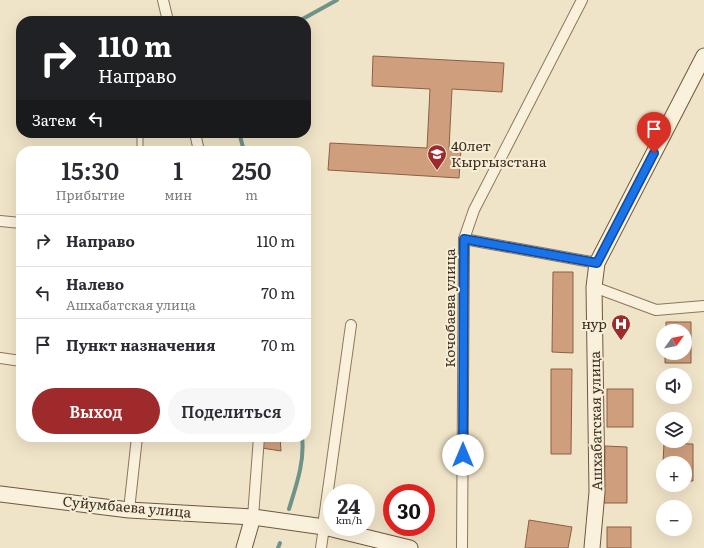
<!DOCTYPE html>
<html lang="ru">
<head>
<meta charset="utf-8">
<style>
  :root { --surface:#fff; --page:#f7f7f7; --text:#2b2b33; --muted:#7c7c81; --line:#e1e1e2; --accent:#9e2a2b }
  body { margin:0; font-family:Literata,serif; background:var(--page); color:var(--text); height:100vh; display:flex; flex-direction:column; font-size:15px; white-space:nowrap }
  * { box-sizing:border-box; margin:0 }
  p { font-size:13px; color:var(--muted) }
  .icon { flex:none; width:22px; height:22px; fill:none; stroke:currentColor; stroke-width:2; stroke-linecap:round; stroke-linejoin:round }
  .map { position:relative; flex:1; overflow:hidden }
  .panel { position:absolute; left:16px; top:146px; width:295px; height:296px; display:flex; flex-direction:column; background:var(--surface); border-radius:16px; box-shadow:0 4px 16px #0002 }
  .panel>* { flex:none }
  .guide { position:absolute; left:16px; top:16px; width:295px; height:122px; border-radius:16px; box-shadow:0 4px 16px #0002; background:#202124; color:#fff; overflow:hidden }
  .needle { width:26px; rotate:57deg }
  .tools { position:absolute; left:656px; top:324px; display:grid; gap:8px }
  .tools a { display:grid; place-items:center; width:36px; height:36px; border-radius:50%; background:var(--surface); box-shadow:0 4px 16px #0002; font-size:20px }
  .speed { position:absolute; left:323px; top:484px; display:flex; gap:8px; font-size:20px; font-weight:700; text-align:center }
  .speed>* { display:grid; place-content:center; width:52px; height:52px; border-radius:50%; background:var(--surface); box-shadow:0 4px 16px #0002; line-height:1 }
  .speed small { font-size:10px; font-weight:400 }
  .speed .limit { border:6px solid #d22; background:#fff; color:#111 }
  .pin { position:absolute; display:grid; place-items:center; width:34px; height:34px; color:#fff; margin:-41px -17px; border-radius:50% 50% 50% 0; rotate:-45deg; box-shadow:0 0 4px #0007 }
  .pin .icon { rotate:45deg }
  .me { position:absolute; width:44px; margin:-22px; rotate:0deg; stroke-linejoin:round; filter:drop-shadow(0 0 3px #0008) }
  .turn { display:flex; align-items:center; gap:14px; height:84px; padding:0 16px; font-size:18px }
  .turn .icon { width:52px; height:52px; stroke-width:2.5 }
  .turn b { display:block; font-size:28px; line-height:34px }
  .then { display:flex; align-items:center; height:38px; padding:0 16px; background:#0003; gap:8px; font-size:15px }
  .eta { display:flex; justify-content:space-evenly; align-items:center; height:68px; text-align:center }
  .eta b { font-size:24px; font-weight:600; line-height:28px }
  .cta { display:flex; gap:8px; margin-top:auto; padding:8px 16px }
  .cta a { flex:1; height:46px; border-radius:24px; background:var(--accent); color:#fff; font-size:16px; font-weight:600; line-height:46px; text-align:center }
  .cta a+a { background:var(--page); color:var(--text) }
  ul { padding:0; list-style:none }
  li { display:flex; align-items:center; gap:12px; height:52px; padding:0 16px; border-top:1px solid var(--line) }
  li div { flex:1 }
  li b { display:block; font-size:15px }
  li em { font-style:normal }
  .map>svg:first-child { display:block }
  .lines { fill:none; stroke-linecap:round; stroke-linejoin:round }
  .stream { stroke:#6f938a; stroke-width:4 }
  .building { fill:#cf9f7d; stroke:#8d5f41 }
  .lane-casing { stroke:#8d765c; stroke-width:7 }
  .street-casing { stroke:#8d765c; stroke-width:12 }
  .secondary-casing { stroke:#6f573f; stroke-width:17 }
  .lane { stroke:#faf1dc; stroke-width:5 }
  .street { stroke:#faf1dc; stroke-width:10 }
  .secondary { stroke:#faf1dc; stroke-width:15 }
  .route-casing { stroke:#114b97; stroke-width:10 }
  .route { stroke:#1a73e8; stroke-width:7 }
  .labels { text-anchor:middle; stroke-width:4; stroke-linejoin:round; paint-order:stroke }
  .poi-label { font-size:14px; fill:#3d2e20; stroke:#f7eed8; text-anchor:start }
  .street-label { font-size:14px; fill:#3d2e20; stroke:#f7eed8 }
</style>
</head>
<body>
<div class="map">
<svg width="704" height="548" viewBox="0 0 704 548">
  <rect width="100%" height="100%" fill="#f0e4c8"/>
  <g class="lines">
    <!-- stream -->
    <g class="stream">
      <polyline points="299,21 337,0"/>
      <polyline points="241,133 240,136 244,151"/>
      <path d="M289,509C296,486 305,461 302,437"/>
      <polyline points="278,548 280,543"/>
    </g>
  </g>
  <!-- building -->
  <g class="building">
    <polygon points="373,56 504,63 502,92 452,89 449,149 461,150 459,178 328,170 330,143 427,148 430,89 372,86"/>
    <polygon points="553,272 573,272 573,353 552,352"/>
    <polygon points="666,322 691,322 691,363 665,363 665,353 685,353 685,331 666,331"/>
    <polygon points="551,369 572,369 571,454 551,454"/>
    <rect x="607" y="389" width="26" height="38"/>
    <polygon points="263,437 280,437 281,451 262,448"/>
    <polygon points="664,443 693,444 693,481 685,481 685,463 663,463"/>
    <polygon points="605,446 627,447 627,503 604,503"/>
    <polygon points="529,520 572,527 568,548 525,548"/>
    <rect x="607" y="527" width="24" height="21"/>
  </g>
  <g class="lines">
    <defs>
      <polyline id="lane" points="140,151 140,133"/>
      <g id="street">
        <polyline points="163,0 168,21"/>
        <polyline points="195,133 199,151"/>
        <polyline points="0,221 21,223"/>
        <polyline points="464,239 597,263"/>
        <polyline points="594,287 656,310 704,306"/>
        <polyline points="0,358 21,361"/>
        <polyline points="129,510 137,437"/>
        <polyline points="253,517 259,437"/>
        <polyline points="323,526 351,325"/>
        <polyline points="321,548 324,527"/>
        <polyline points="462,548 464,239 474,210 582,0"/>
      </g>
      <g id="secondary">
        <polyline points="0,494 129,510 253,517 324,527 410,548"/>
        <polyline points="244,548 253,517"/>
        <polyline points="592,548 597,492 594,287 597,263 704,56"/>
      </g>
    </defs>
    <!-- lane casing -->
    <use href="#lane" class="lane-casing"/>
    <!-- street casing -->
    <use href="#street" class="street-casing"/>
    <!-- secondary casing -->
    <use href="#secondary" class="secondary-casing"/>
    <!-- lane -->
    <use href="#lane" class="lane"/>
    <!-- street -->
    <use href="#street" class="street"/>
    <!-- secondary -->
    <use href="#secondary" class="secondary"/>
  </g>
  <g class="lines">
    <defs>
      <polyline id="route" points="463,455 464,239 597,263 654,153"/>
    </defs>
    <!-- route casing -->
    <use href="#route" class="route-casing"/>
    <!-- route -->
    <use href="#route" class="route"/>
  </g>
  <!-- icons -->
  <defs>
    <symbol id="school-pin" viewBox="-11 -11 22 30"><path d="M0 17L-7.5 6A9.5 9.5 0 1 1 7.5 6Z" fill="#9e2a2b" stroke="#f7eed8"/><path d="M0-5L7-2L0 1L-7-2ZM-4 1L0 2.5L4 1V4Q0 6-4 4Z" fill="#fff"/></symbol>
    <symbol id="hospital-pin" viewBox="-11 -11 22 30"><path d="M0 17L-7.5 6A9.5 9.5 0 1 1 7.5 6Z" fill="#9e2a2b" stroke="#f7eed8"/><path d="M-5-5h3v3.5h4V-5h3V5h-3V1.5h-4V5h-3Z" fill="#fff"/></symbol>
  </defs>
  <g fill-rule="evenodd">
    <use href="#school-pin" x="426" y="143" width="22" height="30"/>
    <use href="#hospital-pin" x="610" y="313" width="22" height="30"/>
  </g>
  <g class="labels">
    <!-- poi labels -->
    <g class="poi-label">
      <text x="451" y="151">40лет<tspan x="451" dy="16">Кыргызстана</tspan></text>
      <text x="607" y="329" text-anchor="end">нур</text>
    </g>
    <!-- street labels -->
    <g class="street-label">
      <text transform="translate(450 308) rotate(-90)" y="5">Кочобаева улица</text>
      <text transform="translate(596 421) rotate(-91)" y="5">Ашхабатская улица</text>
      <text transform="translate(127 507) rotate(5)" y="5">Суйумбаева улица</text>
    </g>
  </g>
</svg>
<div class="tools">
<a><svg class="needle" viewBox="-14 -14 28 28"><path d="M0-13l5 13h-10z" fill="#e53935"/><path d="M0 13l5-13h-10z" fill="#7c7c81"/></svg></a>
<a><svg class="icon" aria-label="sound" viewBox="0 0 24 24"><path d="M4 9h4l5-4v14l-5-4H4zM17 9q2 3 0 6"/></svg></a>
<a><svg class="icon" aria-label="layers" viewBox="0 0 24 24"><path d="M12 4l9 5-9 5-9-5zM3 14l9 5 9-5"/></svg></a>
<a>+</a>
<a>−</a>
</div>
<div class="speed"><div>24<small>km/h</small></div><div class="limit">30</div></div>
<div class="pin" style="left:654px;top:153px;background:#d93025"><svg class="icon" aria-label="arrive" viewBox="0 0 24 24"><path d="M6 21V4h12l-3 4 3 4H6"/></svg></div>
<svg class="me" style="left:463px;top:455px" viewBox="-20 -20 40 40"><circle r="19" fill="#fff"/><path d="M0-13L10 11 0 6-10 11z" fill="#1a73e8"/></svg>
<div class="guide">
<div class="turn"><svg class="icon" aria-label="right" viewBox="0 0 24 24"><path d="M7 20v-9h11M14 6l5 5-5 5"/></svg><div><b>110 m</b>Направо</div></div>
<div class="then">Затем<svg class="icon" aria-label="left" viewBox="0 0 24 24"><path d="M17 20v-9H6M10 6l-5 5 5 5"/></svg></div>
</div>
<section class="panel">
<div class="eta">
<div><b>15:30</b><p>Прибытие</p></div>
<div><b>1</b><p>мин</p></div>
<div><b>250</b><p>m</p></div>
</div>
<ul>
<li><svg class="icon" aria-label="right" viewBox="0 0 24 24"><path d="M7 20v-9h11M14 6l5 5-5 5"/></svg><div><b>Направо</b></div><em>110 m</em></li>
<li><svg class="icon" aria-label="left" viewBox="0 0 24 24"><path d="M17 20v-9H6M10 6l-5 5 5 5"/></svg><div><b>Налево</b><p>Ашхабатская улица</p></div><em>70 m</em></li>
<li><svg class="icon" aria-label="arrive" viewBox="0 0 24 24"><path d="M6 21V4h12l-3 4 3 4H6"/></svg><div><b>Пункт назначения</b></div><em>70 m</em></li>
</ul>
<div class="cta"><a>Выход</a><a>Поделиться</a></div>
</section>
</div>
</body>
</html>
